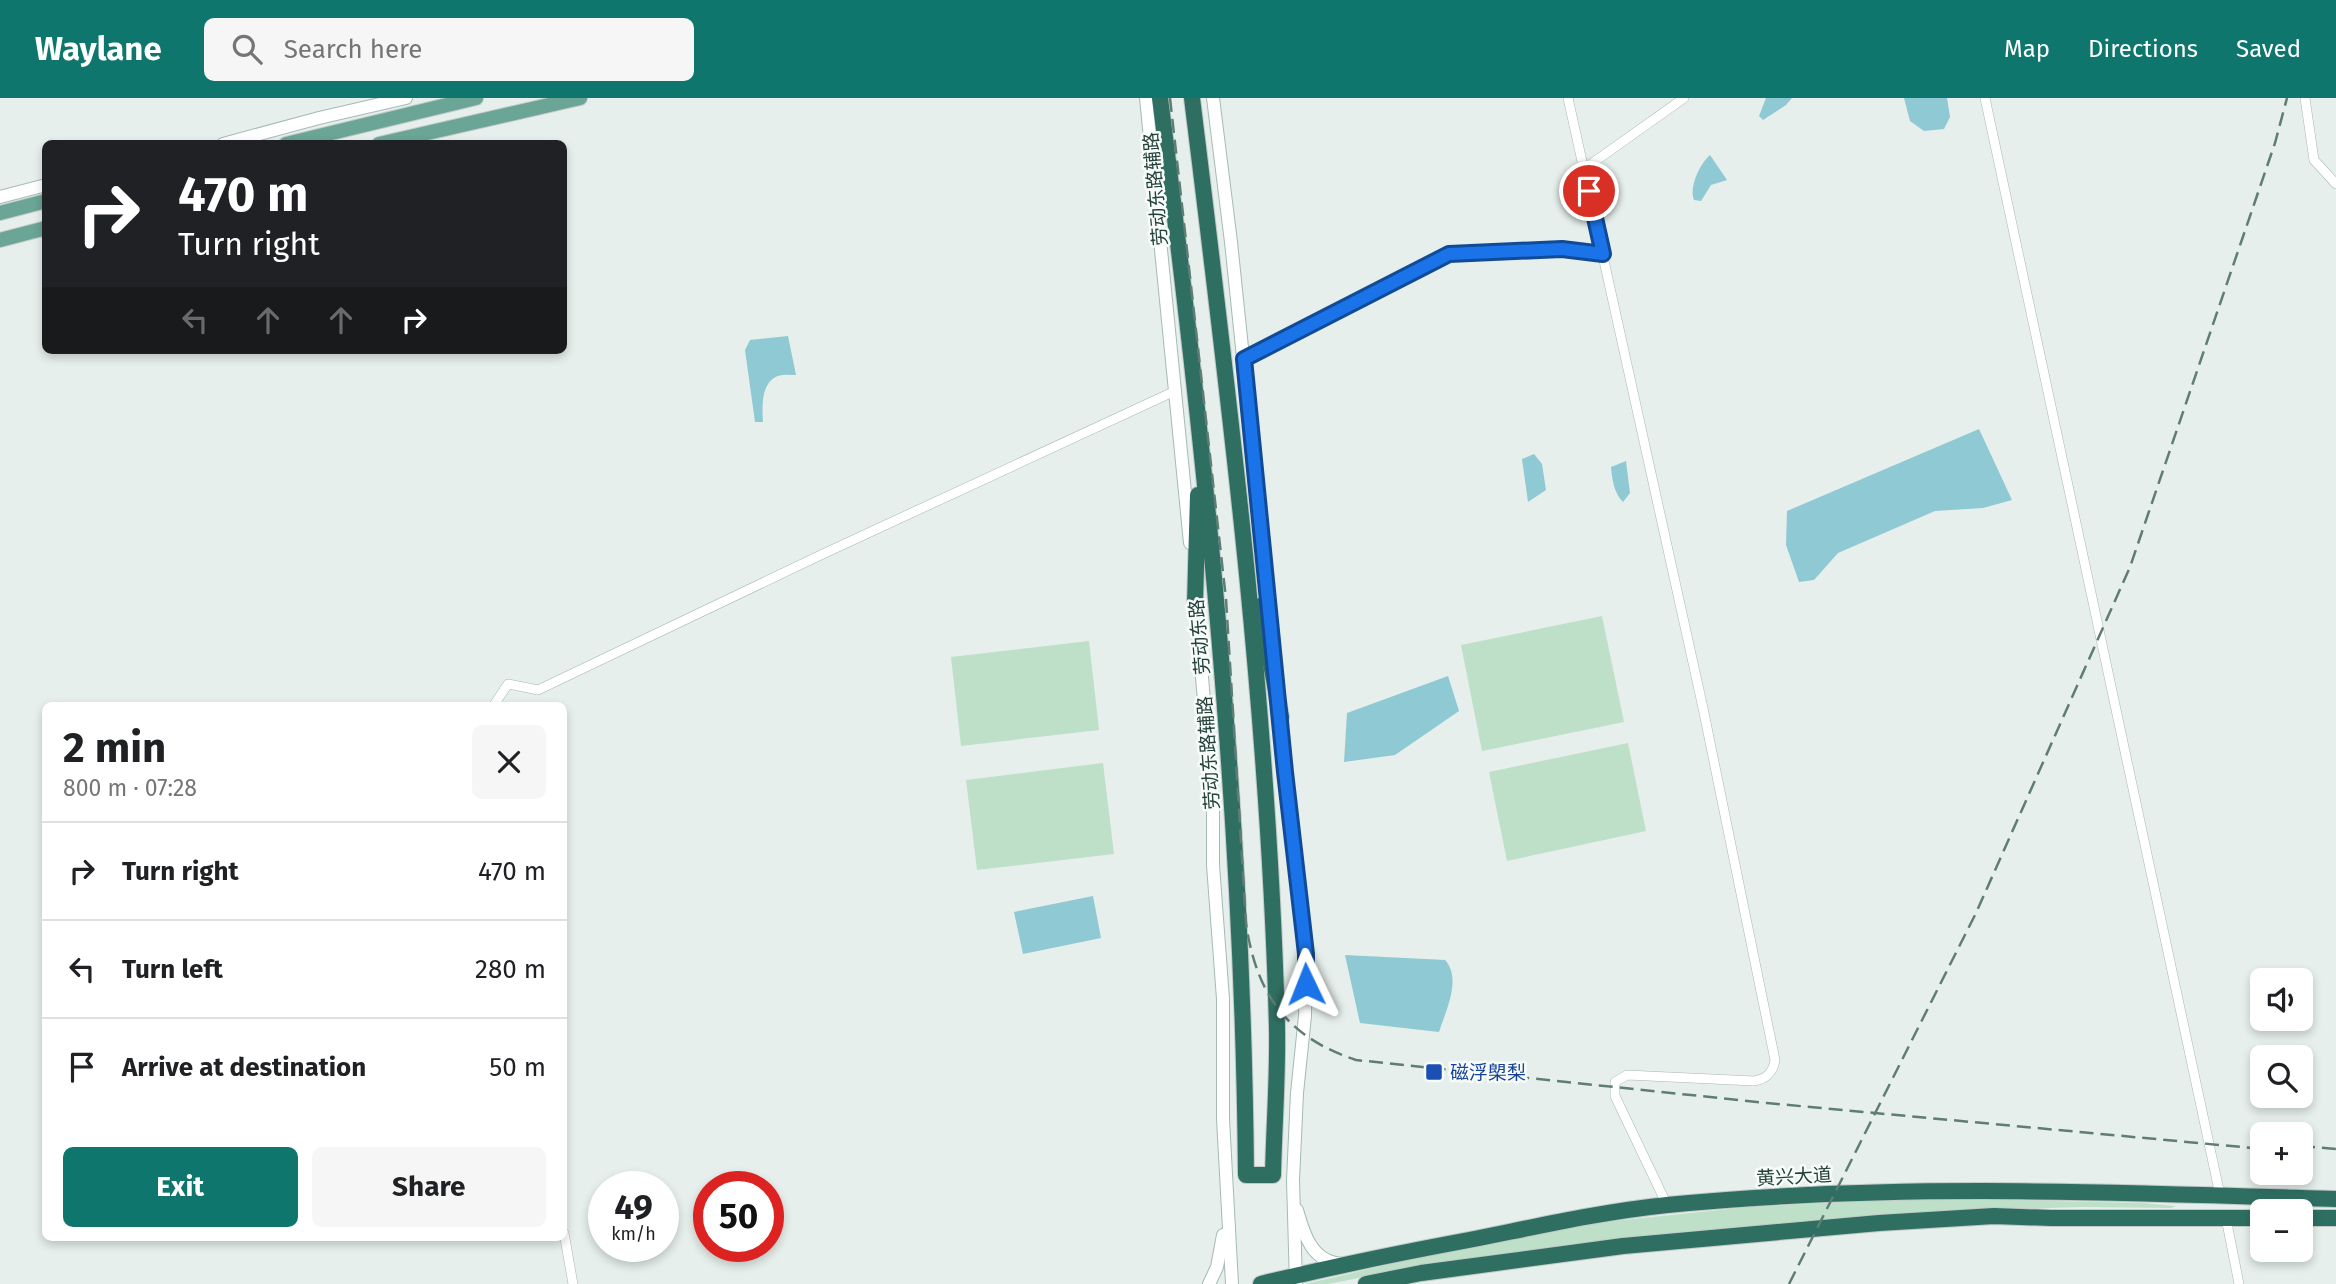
<!DOCTYPE html>
<html lang="en">
<head>
<meta charset="utf-8">
<style>
  :root { --surface:#fff; --page:#f6f6f6; --text:#202124; --muted:#757577; --line:#e0e0e0; --accent:#0f766e }
  body { margin:0; font-family:"Fira Sans","Noto Sans SC",sans-serif; background:var(--page); color:var(--text); height:100vh; display:flex; flex-direction:column; font-size:26px; white-space:nowrap }
  * { box-sizing:border-box; margin:0 }
  p { font-size:23px; color:var(--muted) }
  .icon { flex:none; width:38px; height:38px; fill:none; stroke:currentColor; stroke-width:2; stroke-linecap:round; stroke-linejoin:round }
  .map { position:relative; flex:1; overflow:hidden }
  .sheet { position:absolute; left:42px; top:604px; width:525px; height:539px; display:flex; flex-direction:column; background:var(--surface); border-radius:10px; box-shadow:0 4px 10px #0003 }
  .sheet>* { flex:none }
  .top-card { position:absolute; left:42px; top:42px; width:525px; height:214px; border-radius:10px; box-shadow:0 4px 10px #0003; background:#202124; color:#fff; overflow:hidden }
  .buttons { position:absolute; left:2250px; top:870px; display:grid; gap:14px }
  .buttons a { display:grid; place-items:center; width:63px; height:63px; border-radius:10px; background:var(--surface); box-shadow:0 4px 10px #0003; font-size:35px }
  .speed { position:absolute; left:588px; top:1073px; display:flex; gap:14px; font-size:35px; font-weight:700; text-align:center }
  .speed>* { display:grid; place-content:center; width:91px; height:91px; border-radius:50%; background:var(--surface); box-shadow:0 4px 10px #0003; line-height:1 }
  .speed small { font-size:18px; font-weight:400 }
  .speed .limit { border:10px solid #d22; background:#fff; color:#111 }
  .pin { position:absolute; display:grid; place-items:center; width:60px; height:60px; color:#fff; margin:-30px; border:4px solid #fff; border-radius:50%; box-shadow:0 2px 7px #0007 }
  .me { position:absolute; width:77px; margin:-38px; rotate:358deg; stroke-linejoin:round; filter:drop-shadow(0 0 5px #0008) }
  .turn { display:flex; align-items:center; gap:24px; height:147px; padding:0 21px; font-size:32px }
  .turn .icon { width:91px; height:91px; stroke-width:2.5 }
  .turn b { display:block; font-size:49px; line-height:60px }
  .lanes { display:flex; align-items:center; height:66px; padding:0 21px; background:#0003; justify-content:center; gap:35px; direction:ltr }
  .lanes .off { opacity:.35 }
  .round { display:grid; place-items:center; flex:none; width:74px; height:74px; border-radius:10px; background:var(--page) }
  .head { display:flex; align-items:center; justify-content:space-between; height:119px; padding:0 21px }
  h1 { font-size:42px; font-weight:700; line-height:52px }
  .action { display:flex; gap:14px; margin-top:auto; padding:14px 21px }
  .action a { flex:1; height:80px; border-radius:10px; background:var(--accent); color:#fff; font-size:28px; font-weight:700; line-height:80px; text-align:center }
  .action a+a { background:var(--page); color:var(--text) }
  ul { padding:0; list-style:none }
  li { display:flex; align-items:center; gap:21px; height:98px; padding:0 21px; border-top:2px solid var(--line) }
  li div { flex:1 }
  li b { display:block; font-size:26px }
  li em { font-style:normal }
  header { display:flex; align-items:center; gap:42px; box-sizing:border-box; height:98px; padding:0 35px; background:var(--accent); color:#fff }
  header strong { font-size:33px }
  nav { display:flex; gap:38px; margin-inline-start:auto; font-size:24px }
  .search { width:490px; height:63px; background:var(--page); display:flex; align-items:center; gap:18px; box-sizing:border-box; padding:0 24px; border-radius:10px; color:var(--muted); font-size:26px }
  .map>svg:first-child { display:block }
  .green { fill:#bfe0c8 }
  .water { fill:#8ec9d4 }
  .lines { fill:none; stroke-linecap:round; stroke-linejoin:round }
  .street-casing { stroke:#a8b8b2; stroke-width:10 }
  .secondary-casing { stroke:#a4bbb3; stroke-width:14 }
  .primary-casing { stroke:#c2cac8; stroke-width:16 }
  .highway-casing { stroke:#c2cac8; stroke-width:18 }
  .street { stroke:#fff; stroke-width:9 }
  .secondary { stroke:#fff; stroke-width:12 }
  .primary { stroke:#6aa596; stroke-width:14 }
  .highway { stroke:#2f6f62; stroke-width:16 }
  .rail { stroke:#5f7d75; stroke-width:2.5; stroke-dasharray:14 7; stroke-linecap:butt }
  .route-casing { stroke:#114b97; stroke-width:18 }
  .route { stroke:#1a73e8; stroke-width:12 }
  .transit-dot { fill:#1a4fb4; stroke:#f7fbf9; stroke-width:2.5 }
  .labels { text-anchor:middle; stroke-width:5; stroke-linejoin:round; paint-order:stroke }
  .street-label { font-size:19px; fill:#24423a; stroke:#f7fbf9 }
  .transit-label { font-size:19px; fill:#164399; stroke:#f7fbf9; text-anchor:start }
</style>
</head>
<body>
<header>
<strong>Waylane</strong>
<div class="search"><svg class="icon" aria-label="search" viewBox="0 0 24 24"><circle cx="10" cy="10" r="6"/><path d="M15 15l6 6"/></svg>Search here</div>
<nav><a>Map</a><a>Directions</a><a>Saved</a></nav>
</header>
<div class="map">
<svg width="2336" height="1186" viewBox="0 0 2336 1186">
  <rect width="100%" height="100%" fill="#e6efeb"/>
  <!-- green -->
  <g class="green">
    <polygon points="1602,518 1624,624 1482,653 1461,547"/>
    <polygon points="1089,543 1099,632 961,648 951,559"/>
    <polygon points="1628,645 1646,733 1507,763 1489,674"/>
    <polygon points="1103,665 1114,756 977,772 966,682"/>
    <polygon points="1921,1100 2142,1105 2176,1108 2171,1110 2082,1109 1958,1113 1692,1133 1559,1148 1410,1170 1328,1186 1305,1186 1425,1158 1594,1125 1749,1109"/>
  </g>
  <!-- water -->
  <g class="water">
    <polygon points="1766,0 1792,0 1786,7 1763,22 1759,18"/>
    <polygon points="1904,0 1947,0 1950,19 1944,31 1924,33 1910,23"/>
    <path d="M1710,57L1727,82L1711,87L1701,103L1694,102C1689,88 1700,66 1710,57Z"/>
    <path d="M788,238L796,277C791,277 783,276 778,278C761,284 762,309 763,324H755L745,252L750,242Z"/>
    <polygon points="1979,331 2012,402 1983,410 1935,413 1838,455 1814,482 1799,484 1786,447 1787,413"/>
    <polygon points="1534,356 1542,366 1546,392 1528,404 1522,361"/>
    <path d="M1626,363L1630,395L1623,404C1614,395 1612,381 1611,369Z"/>
    <polygon points="1448,578 1459,613 1395,657 1344,664 1347,615"/>
    <polygon points="1093,798 1101,840 1023,856 1014,814"/>
    <path d="M1345,857L1445,862C1462,881 1446,912 1439,934L1360,925Z"/>
  </g>
  <g class="lines">
    <defs>
      <g id="street">
        <path d="M1568,0L1703,610L1775,962C1773,975 1766,981 1754,983L1627,977L1615,984V998L1667,1107"/>
        <polyline points="1985,0 2220,1097"/>
        <polyline points="2305,0 2314,62 2336,86"/>
        <polyline points="1584,71 1684,0"/>
        <polyline points="1244,261 1449,156 1562,151 1603,156"/>
        <polyline points="494,607 508,586 538,592 825,455 1175,293"/>
        <polyline points="2226,1120 2239,1186"/>
        <polyline points="564,1135 573,1186"/>
      </g>
      <g id="secondary">
        <polyline points="1146,0 1190,445"/>
        <polyline points="1213,0 1231,144 1272,537"/>
        <polyline points="223,46 319,20 406,0"/>
        <polyline points="0,99 46,87"/>
        <polyline points="1195,498 1213,707 1213,767 1223,901 1223,1021 1232,1186"/>
        <polyline points="1280,611 1290,726 1306,856 1305,918 1297,995 1293,1082 1296,1186"/>
        <path d="M1297,1112C1304,1137 1312,1164 1342,1166"/>
        <polyline points="1209,1186 1217,1169 1223,1137"/>
      </g>
      <g id="primary">
        <polyline points="286,46 476,0"/>
        <polyline points="379,46 580,0"/>
        <polyline points="0,115 46,103"/>
        <polyline points="0,142 46,130"/>
      </g>
      <g id="highway">
        <path d="M1160,0C1206,358 1243,716 1246,1077H1273C1274,1028 1278,979 1277,930C1269,618 1230,309 1192,0"/>
        <polyline points="1195,505 1198,397"/>
        <polyline points="1260,508 1281,619"/>
        <polyline points="2301,1120 2336,1120"/>
        <path d="M1261,1186C1330,1169 1399,1155 1469,1142C1535,1129 1600,1114 1667,1107C1890,1085 2113,1094 2336,1101"/>
        <polyline points="1366,1186 1421,1175 1623,1148 1879,1125 1994,1118 2051,1120 2263,1120"/>
      </g>
    </defs>
    <!-- street casing -->
    <use href="#street" class="street-casing"/>
    <!-- secondary casing -->
    <use href="#secondary" class="secondary-casing"/>
    <!-- primary casing -->
    <use href="#primary" class="primary-casing"/>
    <!-- highway casing -->
    <use href="#highway" class="highway-casing"/>
    <!-- street -->
    <use href="#street" class="street"/>
    <!-- secondary -->
    <use href="#secondary" class="secondary"/>
    <!-- primary -->
    <use href="#primary" class="primary"/>
    <!-- highway -->
    <use href="#highway" class="highway"/>
    <!-- rail -->
    <g class="rail">
      <path d="M1170,0L1226,501L1246,825C1256,895 1286,939 1356,962L1767,1005L2263,1051"/>
      <polyline points="2301,1048 2336,1051"/>
      <polyline points="1789,1186 1976,815 2130,469 2275,45 2287,0"/>
    </g>
  </g>
  <g class="lines">
    <defs>
      <polyline id="route" points="1306,886 1306,856 1285,674 1244,261 1449,156 1562,151 1603,156 1589,93"/>
    </defs>
    <!-- route casing -->
    <use href="#route" class="route-casing"/>
    <!-- route -->
    <use href="#route" class="route"/>
  </g>
  <!-- markers -->
  <rect class="transit-dot" x="1425" y="965" width="18" height="18" rx="3.5"/>
  <g class="labels">
    <!-- street labels -->
    <g class="street-label">
      <text transform="translate(1155 91) rotate(-95)" y="7">劳动东路辅路</text>
      <text transform="translate(1199 539) rotate(-95)" y="7">劳动东路</text>
      <text transform="translate(1208 655) rotate(-94)" y="7">劳动东路辅路</text>
      <text transform="translate(1794 1078) rotate(-3)" y="7">黄兴大道</text>
    </g>
    <!-- transit labels -->
    <g class="transit-label">
      <text x="1450" y="981">磁浮㮾梨</text>
    </g>
  </g>
</svg>
<div class="buttons">
<a><svg class="icon" aria-label="sound" viewBox="0 0 24 24"><path d="M4 9h4l5-4v14l-5-4H4zM17 9q2 3 0 6"/></svg></a>
<a><svg class="icon" aria-label="search" viewBox="0 0 24 24"><circle cx="10" cy="10" r="6"/><path d="M15 15l6 6"/></svg></a>
<a>+</a>
<a>−</a>
</div>
<div class="speed"><div>49<small>km/h</small></div><div class="limit">50</div></div>
<div class="pin" style="left:1589px;top:93px;background:#d93025"><svg class="icon" aria-label="arrive" viewBox="0 0 24 24"><path d="M6 21V4h12l-3 4 3 4H6"/></svg></div>
<svg class="me" style="left:1306px;top:886px" viewBox="-20 -20 40 40"><path d="M0-17L14 15 0 8-14 15z" fill="#1a73e8" stroke="#fff" stroke-width="4"/></svg>
<div class="top-card">
<div class="turn"><svg class="icon" aria-label="right" viewBox="0 0 24 24"><path d="M7 20v-9h11M14 6l5 5-5 5"/></svg><div><b>470 m</b>Turn right</div></div>
<div class="lanes"><svg class="icon off" aria-label="left" viewBox="0 0 24 24"><path d="M17 20v-9H6M10 6l-5 5 5 5"/></svg><svg class="icon off" aria-label="ahead" viewBox="0 0 24 24"><path d="M12 20V5M6 11l6-6 6 6"/></svg><svg class="icon off" aria-label="ahead" viewBox="0 0 24 24"><path d="M12 20V5M6 11l6-6 6 6"/></svg><svg class="icon" aria-label="right" viewBox="0 0 24 24"><path d="M7 20v-9h11M14 6l5 5-5 5"/></svg></div>
</div>
<section class="sheet">
<div class="head"><div><h1>2 min</h1><p>800 m · 07:28</p></div><a class="round"><svg class="icon" aria-label="close" viewBox="0 0 24 24"><path d="M6 6l12 12M18 6L6 18"/></svg></a></div>
<ul>
<li><svg class="icon" aria-label="right" viewBox="0 0 24 24"><path d="M7 20v-9h11M14 6l5 5-5 5"/></svg><div><b>Turn right</b></div><em>470 m</em></li>
<li><svg class="icon" aria-label="left" viewBox="0 0 24 24"><path d="M17 20v-9H6M10 6l-5 5 5 5"/></svg><div><b>Turn left</b></div><em>280 m</em></li>
<li><svg class="icon" aria-label="arrive" viewBox="0 0 24 24"><path d="M6 21V4h12l-3 4 3 4H6"/></svg><div><b>Arrive at destination</b></div><em>50 m</em></li>
</ul>
<div class="action"><a>Exit</a><a>Share</a></div>
</section>
</div>
</body>
</html>
